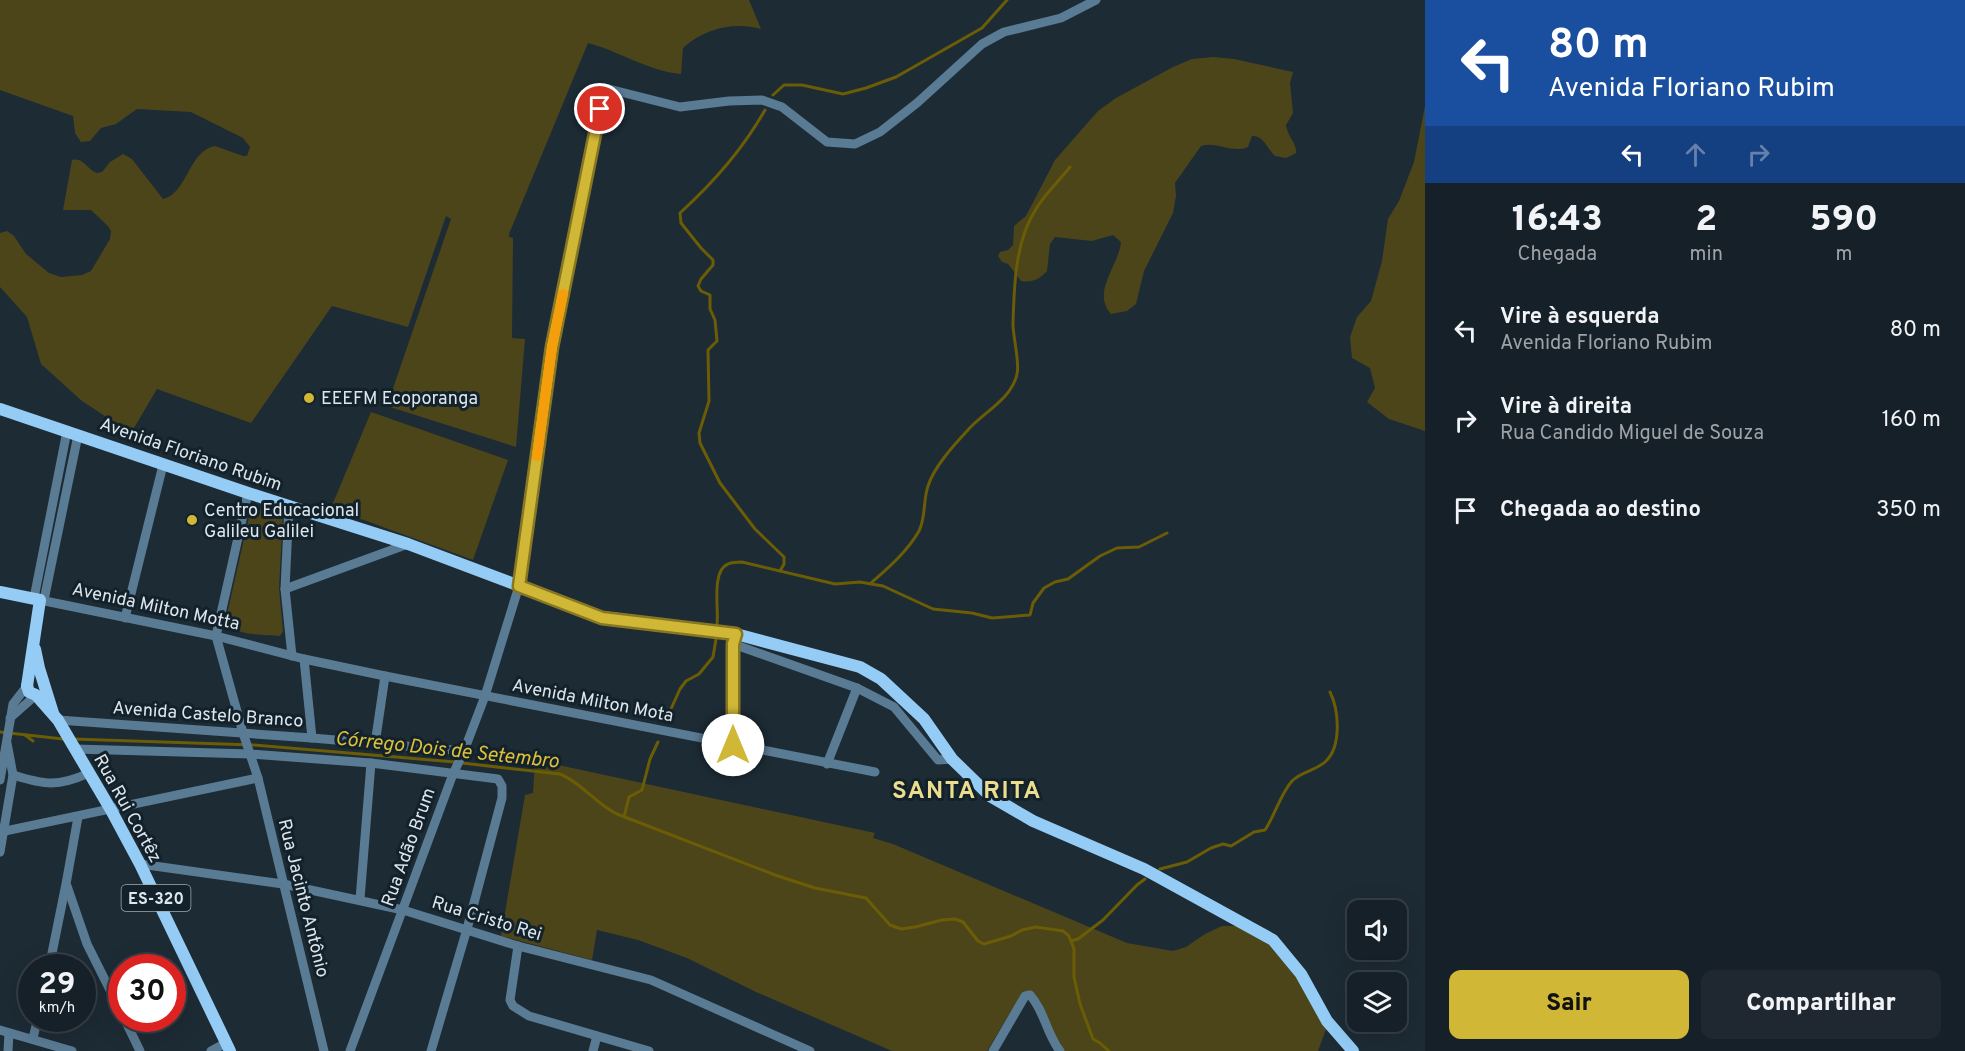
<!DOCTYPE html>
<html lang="pt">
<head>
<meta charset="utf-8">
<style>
  :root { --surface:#162028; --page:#1f2830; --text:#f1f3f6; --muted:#9ea3a8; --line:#353e45; --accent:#d0b736 }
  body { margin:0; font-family:Overpass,sans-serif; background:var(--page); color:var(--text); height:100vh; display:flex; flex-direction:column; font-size:22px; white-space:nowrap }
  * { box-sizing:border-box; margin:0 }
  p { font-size:20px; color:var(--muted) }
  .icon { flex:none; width:33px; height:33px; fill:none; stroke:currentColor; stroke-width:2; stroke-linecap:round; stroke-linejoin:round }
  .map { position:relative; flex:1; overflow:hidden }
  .panel { display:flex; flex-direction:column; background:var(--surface); width:540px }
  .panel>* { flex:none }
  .guide { background:#1a4fa0; color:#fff; overflow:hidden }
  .tools { position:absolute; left:1347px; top:900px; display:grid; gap:12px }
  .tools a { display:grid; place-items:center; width:60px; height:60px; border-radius:12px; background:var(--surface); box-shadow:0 6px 24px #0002,0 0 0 2px var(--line); font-size:30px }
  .speed { position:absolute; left:18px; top:954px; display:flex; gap:12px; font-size:30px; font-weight:700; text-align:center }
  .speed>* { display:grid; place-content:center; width:78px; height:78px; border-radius:50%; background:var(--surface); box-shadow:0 6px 24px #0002,0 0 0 2px var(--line); line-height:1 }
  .speed small { font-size:15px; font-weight:400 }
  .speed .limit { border:9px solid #d22; background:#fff; color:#111 }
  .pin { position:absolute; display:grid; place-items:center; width:51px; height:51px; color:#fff; margin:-26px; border:3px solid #fff; border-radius:50%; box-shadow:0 2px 6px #0007 }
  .me { position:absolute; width:66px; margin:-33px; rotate:0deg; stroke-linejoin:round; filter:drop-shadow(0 0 4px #0008) }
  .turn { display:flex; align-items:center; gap:21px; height:126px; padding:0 24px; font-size:27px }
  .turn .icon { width:78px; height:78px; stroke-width:2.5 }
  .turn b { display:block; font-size:42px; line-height:51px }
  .lanes { display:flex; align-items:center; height:57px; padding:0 24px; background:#0003; justify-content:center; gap:30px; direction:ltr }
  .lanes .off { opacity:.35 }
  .eta { display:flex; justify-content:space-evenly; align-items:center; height:102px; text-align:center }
  .eta b { font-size:36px; font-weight:800; line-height:42px }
  .primary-button { display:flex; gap:12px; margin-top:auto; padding:12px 24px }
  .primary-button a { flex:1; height:69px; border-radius:12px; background:var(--accent); color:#111; font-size:24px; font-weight:800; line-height:69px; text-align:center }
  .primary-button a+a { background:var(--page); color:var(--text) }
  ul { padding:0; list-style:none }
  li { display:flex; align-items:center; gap:18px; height:90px; padding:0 24px }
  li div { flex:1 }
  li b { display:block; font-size:22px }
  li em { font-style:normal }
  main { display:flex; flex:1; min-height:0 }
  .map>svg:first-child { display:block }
  .green { fill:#4d451a }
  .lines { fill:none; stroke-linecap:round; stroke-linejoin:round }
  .stream { stroke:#6b5c06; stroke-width:3 }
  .minor { stroke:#5a7b94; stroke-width:9 }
  .major { stroke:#94ccf5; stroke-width:12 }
  .route-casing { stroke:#877723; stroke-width:15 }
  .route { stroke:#d0b736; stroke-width:10 }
  .slow { stroke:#f59e0b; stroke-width:10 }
  .poi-dot { fill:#d0b736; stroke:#13212b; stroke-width:2 }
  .labels { text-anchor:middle; stroke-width:6; stroke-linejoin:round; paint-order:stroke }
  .shield { fill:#13212b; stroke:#a0abb3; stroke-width:1.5 }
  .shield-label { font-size:16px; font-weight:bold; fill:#dde6ed }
  .poi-label { font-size:18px; fill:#dde6ed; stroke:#13212b; text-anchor:start }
  .street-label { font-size:18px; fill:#dde6ed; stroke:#13212b }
  .water-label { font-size:20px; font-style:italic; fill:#dbc038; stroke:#13212b }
  .district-label { font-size:24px; font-weight:bold; letter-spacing:1.5px; fill:#ecdc8e; stroke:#13212b }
</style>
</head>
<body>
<main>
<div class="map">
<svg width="1425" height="1051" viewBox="0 0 1425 1051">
  <rect width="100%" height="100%" fill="#1d2b35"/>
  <!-- green -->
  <g class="green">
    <path d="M0,0H749L761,29C734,21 703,29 683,48L681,74C648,71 619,51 588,43L509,234V237L513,238L512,338L525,339L516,447L387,406L451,219L446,216L408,327L332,306L251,423L157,389L131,433L82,401L41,364L27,317L0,287V233L7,231L14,236L26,254L49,273L61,277L82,275L91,271L110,239L111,231L108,226L91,210H63L72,160C84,157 87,170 97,173L102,172L110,162L123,154L132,159L163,199C187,194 189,150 215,146L243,156H247L250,147L243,138L191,112L137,109L116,124L101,128L90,141L81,142L75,133L73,116L0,90Z"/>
    <path d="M1213,57L1234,59L1293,72L1290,83L1293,113L1286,125C1287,136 1297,143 1296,153L1286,158L1275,156C1267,148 1263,135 1252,136L1248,147C1232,154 1217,141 1201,146L1175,183L1176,196L1173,213L1144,271L1136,304L1127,311L1111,314C1091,291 1119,266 1121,242L1113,235L1092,241L1055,237L1050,244L1047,271C1040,279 1032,283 1021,281L1008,264L1002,262L998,256L1000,252L1008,250L1013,245L1014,226L1026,216L1055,160L1098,111L1116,98L1173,67L1192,59Z"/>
    <polygon points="1425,106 1425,431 1389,419 1367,402 1375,388 1370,368 1352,358 1350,337 1357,317 1371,301 1382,261 1388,219 1399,201 1414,162"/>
    <polygon points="371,412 508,460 473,560 331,508"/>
    <path d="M251,508L283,514L279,588L283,631L280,636C264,634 231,637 226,619Z"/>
    <polygon points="535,760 875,833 873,838 893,844 1127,943 1173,951 1186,947 1205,934 1222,926 1238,926 1279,950 1329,1021 1318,1051 1063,1051 1032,994 1023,991 987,1051 892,1051 756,992 687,958 638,940 597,930 592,960 501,936 525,795 533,793"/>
  </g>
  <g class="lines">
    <!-- stream -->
    <g class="stream">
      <polyline points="773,95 784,85 802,85 843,94 866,88 896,77 982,28 1007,0"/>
      <path d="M765,110C743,149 713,183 680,213L681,223L701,248L713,260V265L701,279L698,286L701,291L710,295V309L715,320L717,341L708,350L709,401L699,433L700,443L720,483L755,529L784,557V564L780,571"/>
      <path d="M870,584C888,568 907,552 919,531C926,517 923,500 928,486C934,467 953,446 967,431C982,413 1012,399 1017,374C1020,363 1013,337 1013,324C1014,287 1015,241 1036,209C1045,194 1059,181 1070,167"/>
      <path d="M717,624C719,609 711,571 728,564C732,562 738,562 742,562L835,584L860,582L883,586L933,609L972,613L992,618L1030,615L1033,603L1044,588L1055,582L1068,579L1100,556L1117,548L1139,547L1167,533"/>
      <polyline points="666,720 680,689 686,681 699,674 713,657 716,639"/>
      <polyline points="0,732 63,739"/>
      <polyline points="25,735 33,741"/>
      <polyline points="73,739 253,745 455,762"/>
      <path d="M462,763L560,774C582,783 595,803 617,814L775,875L815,888L866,898L890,925L901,929L915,927L942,920L955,919L963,922L978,941L984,944L1011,936L1022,930L1036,927L1063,931L1069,936L1074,949V977L1080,1004L1093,1039L1100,1043L1109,1051"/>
      <polyline points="624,817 629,797 642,790 650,759 658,742"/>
      <path d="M1160,869L1187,862L1211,848L1223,844L1231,846L1254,832L1265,830C1275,815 1281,793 1292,781C1302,771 1315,771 1325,762C1342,747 1339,710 1330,692"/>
      <polyline points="1071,941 1078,939 1103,920 1137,885 1145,879"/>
    </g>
    <!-- minor -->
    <g class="minor">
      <polyline points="248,493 216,636 243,733 258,778 324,1051"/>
      <polyline points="289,505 285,589 292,656"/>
      <polyline points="285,589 408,544"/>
      <polyline points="34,598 67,431"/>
      <polyline points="40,600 216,636 304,659 385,676 875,772"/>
      <polyline points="44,600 78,435"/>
      <polyline points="125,618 163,465"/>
      <polyline points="736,634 733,644 857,688 894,707 938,760 952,759"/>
      <polyline points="304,659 312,738"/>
      <polyline points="10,718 36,695"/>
      <polyline points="58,720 312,738 464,751"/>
      <polyline points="375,744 385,676"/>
      <polyline points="733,745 733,644"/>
      <polyline points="75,749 250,754 371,763 498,779 502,786 502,798 467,929 431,1051"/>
      <polyline points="827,764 857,688"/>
      <path d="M13,775C45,785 58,787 89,773"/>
      <polyline points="0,780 13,704 27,686"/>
      <polyline points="0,832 258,778"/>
      <polyline points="0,852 13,775 7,743"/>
      <polyline points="140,864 283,884 403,910 518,946 651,980 810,1051"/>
      <polyline points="67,886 87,944 122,1014"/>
      <polyline points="360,899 371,763"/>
      <polyline points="518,946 510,1000 513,1006 529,1016 649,1051"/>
      <polyline points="49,968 66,884 78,817"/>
      <polyline points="124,1018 140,1051"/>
      <polyline points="0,1030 72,1051"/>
      <polyline points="33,1038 38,1018"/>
      <polyline points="8,1051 9,1033"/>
      <polyline points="211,1051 226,1043"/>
      <polyline points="350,1051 453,774 464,751 485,696 519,586 552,347 605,88 680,107 729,101 762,100 782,107 827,142 855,144 880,132 917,103 982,44 1004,32 1061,18 1096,0"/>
      <polyline points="593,1051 597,1036"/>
      <path d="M993,1051L1025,996L1030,995C1044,1010 1047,1035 1060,1051"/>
    </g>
    <!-- major -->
    <g class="major">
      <polyline points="0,409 248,493 408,544 602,617 736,634 860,667 881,679 924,719 952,759 990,796 1033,821 1144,869 1273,940 1301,974 1327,1021 1353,1051"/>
      <polyline points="0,592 40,600 27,686"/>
      <polyline points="35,649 39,668 53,713"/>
      <polyline points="27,686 29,692 36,695 58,720 111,810 140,864 230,1051"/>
    </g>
  </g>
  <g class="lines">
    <defs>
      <polyline id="route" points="600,109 552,347 519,586 602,618 736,634 733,644 733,745"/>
    </defs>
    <!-- route casing -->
    <use href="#route" class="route-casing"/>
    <!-- route -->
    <use href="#route" class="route"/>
    <!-- slow -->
    <polyline class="slow" points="537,456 552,347 563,294"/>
  </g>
  <!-- markers -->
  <g class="poi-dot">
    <circle cx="309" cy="398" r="6"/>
    <circle cx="192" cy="520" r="6"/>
  </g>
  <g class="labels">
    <!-- shield labels -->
    <rect class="shield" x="121.5" y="885" width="69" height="26" rx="4.5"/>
    <g class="shield-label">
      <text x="156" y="904">ES-320</text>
    </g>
    <!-- poi labels -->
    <g class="poi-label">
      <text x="321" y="404">EEEFM Ecoporanga</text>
      <text x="204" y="516">Centro Educacional<tspan x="204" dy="21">Galileu Galilei</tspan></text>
    </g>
    <!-- street labels -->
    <g class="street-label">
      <text transform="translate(191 454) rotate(19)" y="6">Avenida Floriano Rubim</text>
      <text transform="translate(156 606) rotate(12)" y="6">Avenida Milton Motta</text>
      <text transform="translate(593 700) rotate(11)" y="6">Avenida Milton Mota</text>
      <text transform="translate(208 714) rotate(4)" y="6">Avenida Castelo Branco</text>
      <text transform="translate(128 808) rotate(61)" y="6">Rua Rui Cortêz</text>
      <text transform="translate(408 847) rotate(-70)" y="6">Rua Adão Brum</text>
      <text transform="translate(304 898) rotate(76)" y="6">Rua Jacinto Antônio</text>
      <text transform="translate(487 918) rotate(17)" y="6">Rua Cristo Rei</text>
    </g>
    <!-- water labels -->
    <g class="water-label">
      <text transform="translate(447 749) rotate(6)" y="7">Córrego Dois de Setembro</text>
    </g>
    <!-- district labels -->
    <g class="district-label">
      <text x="967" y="798">SANTA RITA</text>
    </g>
  </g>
</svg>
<div class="tools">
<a><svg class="icon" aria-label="sound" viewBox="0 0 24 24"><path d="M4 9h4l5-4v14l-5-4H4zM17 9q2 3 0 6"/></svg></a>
<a><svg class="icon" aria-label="layers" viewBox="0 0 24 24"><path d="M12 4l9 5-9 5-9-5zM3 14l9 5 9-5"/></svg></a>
</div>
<div class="speed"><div>29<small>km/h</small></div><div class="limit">30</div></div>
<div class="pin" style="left:600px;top:109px;background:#d93025"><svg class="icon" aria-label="arrive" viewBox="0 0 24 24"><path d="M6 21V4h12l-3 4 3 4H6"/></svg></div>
<svg class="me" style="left:733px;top:745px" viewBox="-20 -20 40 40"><circle r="19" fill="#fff"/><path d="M0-13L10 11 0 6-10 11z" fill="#d0b736"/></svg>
</div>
<section class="panel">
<div class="guide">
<div class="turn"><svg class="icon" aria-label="left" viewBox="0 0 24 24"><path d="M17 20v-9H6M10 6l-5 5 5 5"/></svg><div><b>80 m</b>Avenida Floriano Rubim</div></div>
<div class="lanes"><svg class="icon" aria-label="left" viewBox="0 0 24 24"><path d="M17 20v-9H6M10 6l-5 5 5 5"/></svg><svg class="icon off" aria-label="ahead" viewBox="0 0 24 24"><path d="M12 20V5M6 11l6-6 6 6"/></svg><svg class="icon off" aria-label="right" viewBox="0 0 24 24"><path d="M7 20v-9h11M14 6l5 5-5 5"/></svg></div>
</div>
<div class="eta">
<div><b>16:43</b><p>Chegada</p></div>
<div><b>2</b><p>min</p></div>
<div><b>590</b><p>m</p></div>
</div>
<ul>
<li><svg class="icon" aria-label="left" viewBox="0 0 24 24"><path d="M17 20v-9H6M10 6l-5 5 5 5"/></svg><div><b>Vire à esquerda</b><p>Avenida Floriano Rubim</p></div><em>80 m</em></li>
<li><svg class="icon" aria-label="right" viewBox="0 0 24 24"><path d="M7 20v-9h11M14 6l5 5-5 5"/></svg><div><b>Vire à direita</b><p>Rua Candido Miguel de Souza</p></div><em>160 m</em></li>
<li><svg class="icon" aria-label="arrive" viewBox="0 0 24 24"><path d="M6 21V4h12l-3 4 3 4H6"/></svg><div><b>Chegada ao destino</b></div><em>350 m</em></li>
</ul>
<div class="primary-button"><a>Sair</a><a>Compartilhar</a></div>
</section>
</main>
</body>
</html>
